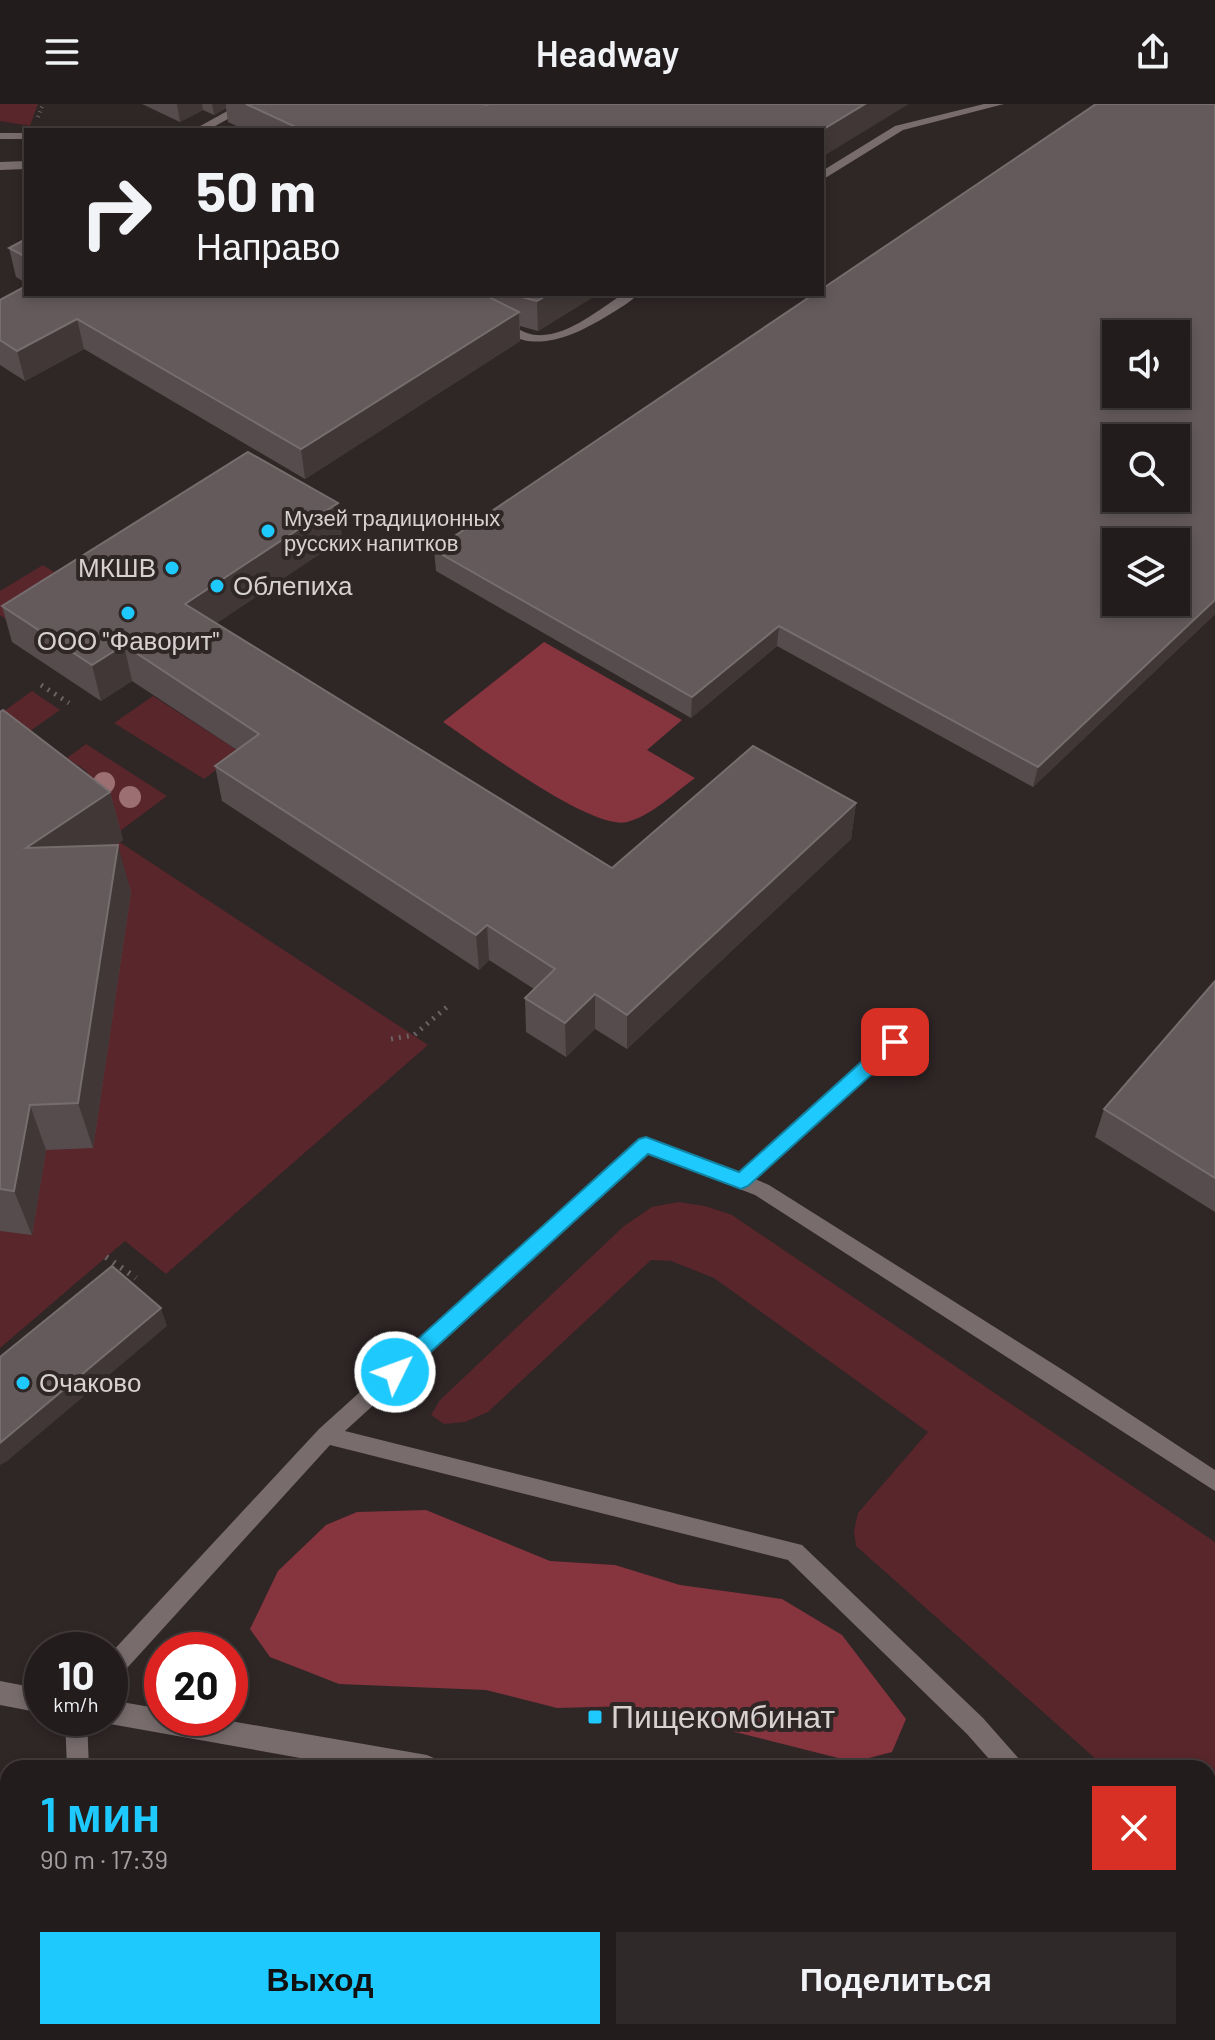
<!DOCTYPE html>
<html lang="ru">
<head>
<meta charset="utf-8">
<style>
  :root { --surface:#231c1c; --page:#2f2929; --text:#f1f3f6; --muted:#a3a1a3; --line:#403a3b; --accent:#1dc9fd }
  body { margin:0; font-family:Barlow,sans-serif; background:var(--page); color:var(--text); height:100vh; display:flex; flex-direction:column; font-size:30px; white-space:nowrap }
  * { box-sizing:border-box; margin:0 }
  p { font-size:26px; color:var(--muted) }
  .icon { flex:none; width:44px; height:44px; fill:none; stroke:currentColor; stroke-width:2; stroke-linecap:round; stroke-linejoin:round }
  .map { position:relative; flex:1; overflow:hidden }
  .side { position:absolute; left:0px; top:1656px; width:1216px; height:280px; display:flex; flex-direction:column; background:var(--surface); border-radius:24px 24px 0 0; box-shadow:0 4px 12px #0003,0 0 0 2px var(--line) }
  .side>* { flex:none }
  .top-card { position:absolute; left:24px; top:24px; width:800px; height:168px; border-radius:0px; box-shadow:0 4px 12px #0003,0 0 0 2px var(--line); background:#231c1c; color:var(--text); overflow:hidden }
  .buttons { position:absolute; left:1102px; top:216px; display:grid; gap:16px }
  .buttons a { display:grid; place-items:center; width:88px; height:88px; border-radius:0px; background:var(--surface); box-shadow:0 4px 12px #0003,0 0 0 2px var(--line); font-size:40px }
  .speed { position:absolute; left:24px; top:1528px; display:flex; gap:16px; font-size:40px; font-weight:700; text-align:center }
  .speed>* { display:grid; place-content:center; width:104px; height:104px; border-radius:50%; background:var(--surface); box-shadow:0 4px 12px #0003,0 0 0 2px var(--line); line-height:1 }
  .speed small { font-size:20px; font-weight:400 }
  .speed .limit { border:12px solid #d22; background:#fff; color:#111 }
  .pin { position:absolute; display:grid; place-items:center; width:68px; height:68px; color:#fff; margin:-34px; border-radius:16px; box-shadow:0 4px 12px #0006 }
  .me { position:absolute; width:88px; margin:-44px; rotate:48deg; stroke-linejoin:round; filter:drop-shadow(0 0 6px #0008) }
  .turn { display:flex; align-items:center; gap:28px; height:168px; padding:0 40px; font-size:36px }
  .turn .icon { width:104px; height:104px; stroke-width:2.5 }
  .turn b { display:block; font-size:56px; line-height:68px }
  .round { display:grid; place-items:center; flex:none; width:84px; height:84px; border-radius:0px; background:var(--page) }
  .overview { display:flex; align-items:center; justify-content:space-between; height:136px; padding:0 40px }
  h1 { font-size:48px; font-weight:600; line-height:60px; color:var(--accent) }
  .primary-button { display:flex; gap:16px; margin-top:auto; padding:16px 40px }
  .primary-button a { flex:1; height:92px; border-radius:0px; background:var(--accent); color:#111; font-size:32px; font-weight:600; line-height:92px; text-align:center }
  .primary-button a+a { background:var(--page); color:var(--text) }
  header { display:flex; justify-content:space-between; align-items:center; height:104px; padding:0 40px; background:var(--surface); font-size:36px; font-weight:600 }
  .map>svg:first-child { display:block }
  .green { fill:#58262b }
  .forest { fill:#86343e }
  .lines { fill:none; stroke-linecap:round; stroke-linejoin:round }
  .path-far2 { stroke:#6b6363; stroke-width:4; stroke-dasharray:1 4; stroke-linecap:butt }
  .path-far1 { stroke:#6b6363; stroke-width:5; stroke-dasharray:2 6; stroke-linecap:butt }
  .path { stroke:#6b6363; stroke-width:6; stroke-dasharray:2 7; stroke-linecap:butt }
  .service { fill:#786c6d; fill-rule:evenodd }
  .tertiary { fill:#786c6d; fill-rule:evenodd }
  .tree { fill:#9c7072 }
  .wall { fill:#574c4d }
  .shaded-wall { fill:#413737 }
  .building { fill:#645a5b; stroke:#766d6e; stroke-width:2; fill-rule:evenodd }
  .route { fill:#1dc9fd; stroke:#1383a4; stroke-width:2 }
  .poi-dot { fill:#1dc9fd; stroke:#2f2626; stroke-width:3 }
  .labels { text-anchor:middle; stroke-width:8; stroke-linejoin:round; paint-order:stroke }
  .far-poi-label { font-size:22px; fill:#d7d1d1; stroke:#2f2626; text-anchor:start }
  .poi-label { font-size:26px; fill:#d7d1d1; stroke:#2f2626; text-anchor:start }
  .near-poi-label { font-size:32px; fill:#d7d1d1; stroke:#2f2626; text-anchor:start }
</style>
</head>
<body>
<header><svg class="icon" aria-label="menu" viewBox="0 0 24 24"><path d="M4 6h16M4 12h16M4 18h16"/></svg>Headway<svg class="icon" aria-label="share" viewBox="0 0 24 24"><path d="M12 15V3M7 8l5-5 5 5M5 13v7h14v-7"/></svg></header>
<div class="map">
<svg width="1215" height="1936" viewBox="0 0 1215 1936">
  <rect width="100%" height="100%" fill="#2f2626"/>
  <!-- green -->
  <g class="green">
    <polygon points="0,0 38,0 30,22 0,17"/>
    <polygon points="43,461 88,490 26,529 0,511 0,487"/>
    <polygon points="32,587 60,606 0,648 0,610"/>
    <polygon points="153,592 240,648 204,675 114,619"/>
    <polygon points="86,640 167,692 112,733 428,941 166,1170 125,1137 0,1244 0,650 59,689 88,668 67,654"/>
    <polygon points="678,1098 705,1102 732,1111 1215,1438 1215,1752 1208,1747 1208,1664 1106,1664 856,1442 854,1427 858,1409 928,1328 714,1174 671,1157 651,1156 488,1308 465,1318 444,1320 431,1311 440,1296 624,1122 652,1103"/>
    <polygon points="1208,1895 1215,1899 1215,1936 418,1936 389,1928 1208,1928"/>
  </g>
  <!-- forest -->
  <g class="forest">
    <path d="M544,538L682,616L647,646L695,674C674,689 653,711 627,718C591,727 476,640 443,618Z"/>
    <polygon points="426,1406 550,1457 615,1461 680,1481 782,1495 842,1531 906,1615 892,1648 854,1658 632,1602 557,1604 486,1586 339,1580 270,1553 250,1525 278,1467 326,1421 357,1408"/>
  </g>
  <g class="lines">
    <!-- path-far2 -->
    <polyline class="path-far2" points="38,13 43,0"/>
    <!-- path-far1 -->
    <g class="path-far1">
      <polyline points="41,581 69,599"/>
      <polyline points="391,935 414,931 448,902"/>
    </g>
    <!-- path -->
    <polyline class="path" points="106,1153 136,1174"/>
    <!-- service -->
    <g class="service">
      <polygon points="240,0 255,0 208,26 193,26"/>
      <polygon points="984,0 1004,0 903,26 822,76 822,67 895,22"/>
      <rect x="0" y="29" width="26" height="6"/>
      <polygon points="26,57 26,65 0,66 0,58"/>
      <path d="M623,190H638C630,199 618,205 607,212C571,234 528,253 493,219L499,215C509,218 517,226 527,229C559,240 598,206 623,190Z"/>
      <polygon points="895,931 901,933 904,938 901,943 755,1075 769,1081 1066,1268 1215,1366 1215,1387 755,1091 649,1050 345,1327 802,1441 983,1614 1020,1656 1023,1664 997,1664 967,1630 788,1456 330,1341 118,1574 110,1577 110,1550 319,1325 639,1036 646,1034 738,1069 889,933"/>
      <polygon points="65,1614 87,1614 89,1664 67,1664"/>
    </g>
    <!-- tertiary -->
    <g class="tertiary">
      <polygon points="0,1577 42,1585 42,1609 0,1601"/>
      <polygon points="110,1596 162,1605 162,1614 213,1614 427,1651 436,1655 440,1664 356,1664 110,1620 100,1614 110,1614"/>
      <polygon points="1208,1830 1215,1833 1215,1859 1208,1856"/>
    </g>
  </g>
  <!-- trees -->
  <g class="tree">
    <circle cx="104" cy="679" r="11"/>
    <circle cx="130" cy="693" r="11"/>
  </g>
  <!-- wall -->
  <g class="wall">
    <polygon points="142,0 483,0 486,1 822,26 245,26 228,18 226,4 214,11 203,6 180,18"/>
    <polygon points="1215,0 1215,510 1033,683 777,542 691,614 436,467 434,446"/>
    <polygon points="26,135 26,179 16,173 9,144"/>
    <polygon points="26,190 598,190 538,227 520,222 520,237 305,375 84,245 25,277 0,261 0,196"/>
    <polygon points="338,399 342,435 216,519 612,764 856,699 851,735 627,945 595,925 566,953 526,928 525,894 534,885 489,856 479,866 222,697 215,662 237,646 132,577 101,597 12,538 2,502"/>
    <polygon points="0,608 110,688 123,736 115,741 131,788 93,1044 46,1046 32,1131 0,1127"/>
    <polygon points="1215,877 1215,1108 1095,1033 1104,1005"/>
  </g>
  <!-- shaded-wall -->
  <g class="shaded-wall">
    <polygon points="177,0 202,0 203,6 180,18"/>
    <polygon points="212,0 226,0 226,4 214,11"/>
    <polygon points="865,0 909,0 822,53 822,26"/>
    <polygon points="549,190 598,190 538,227 537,197"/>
    <polygon points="519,208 520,237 305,375 301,345"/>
    <polygon points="77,215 84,245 25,277 17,247"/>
    <polygon points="338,399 342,435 192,536 185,500"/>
    <polygon points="1215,496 1215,510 1033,683 1038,663"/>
    <polygon points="779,522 777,542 691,614 692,593"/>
    <polygon points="124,541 132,577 101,597 92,561"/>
    <polygon points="110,688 123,736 41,791 26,744"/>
    <polygon points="856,699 851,735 627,945 627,911"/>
    <polygon points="118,741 131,788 93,1044 78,999"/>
    <polygon points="487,821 489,856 479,866 476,831"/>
    <polygon points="595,890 595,925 566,953 565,919"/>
    <polygon points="30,1001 46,1046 32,1131 14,1087"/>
    <polygon points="161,1204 167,1222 6,1358 0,1361 0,1339"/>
  </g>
  <!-- building -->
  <g class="building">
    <polygon points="246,0 483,0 486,1 489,0 865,0 822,26 302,26"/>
    <path d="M1096,0H1215V496L1038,663L779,522L692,593L434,446L814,190H822V185ZM1116,230H1176V290H1116ZM1116,334H1176V394H1116ZM1116,438H1176V498H1116Z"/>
    <polygon points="26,135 26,153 9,144"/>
    <polygon points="26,182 26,190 483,190 519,208 301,345 77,215 17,247 0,236 0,196"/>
    <polygon points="510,190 549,190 537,197"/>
    <polygon points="248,348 338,399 185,500 612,764 753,642 856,699 627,911 595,890 565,919 525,894 555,865 487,821 476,831 215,662 259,630 124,541 92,561 2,502"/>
    <polygon points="3,606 110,688 26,744 118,741 78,999 30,1001 14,1087 0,1085 0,608"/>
    <polygon points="1215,877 1215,1074 1104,1005"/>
    <polygon points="112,1162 161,1204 0,1339 0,1253"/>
  </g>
  <!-- route -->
  <polygon class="route" points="895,931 902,933 904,938 902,943 748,1082 741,1085 648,1050 402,1274 395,1277 388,1274 385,1268 388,1262 639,1035 646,1033 739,1068 889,933"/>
  <!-- markers -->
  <g class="poi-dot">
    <circle cx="268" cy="427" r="8"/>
    <circle cx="172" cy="464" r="8"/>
    <circle cx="217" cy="482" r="8"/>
    <circle cx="128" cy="509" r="8"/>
    <circle cx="23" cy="1279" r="8"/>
    <rect x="587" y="1605" width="16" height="16" rx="4"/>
  </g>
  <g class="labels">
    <!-- far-poi labels -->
    <g class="far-poi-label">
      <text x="284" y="422">Музей традиционных<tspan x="284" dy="25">русских напитков</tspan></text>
    </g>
    <!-- poi labels -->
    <g class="poi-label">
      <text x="156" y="473" text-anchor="end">МКШВ</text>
      <text x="233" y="491">Облепиха</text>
      <text x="128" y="546" text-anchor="middle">ООО "Фаворит"</text>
      <text x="39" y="1288">Очаково</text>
    </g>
    <!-- near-poi labels -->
    <g class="near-poi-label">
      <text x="611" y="1624">Пищекомбинат</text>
    </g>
  </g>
</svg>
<div class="buttons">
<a><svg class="icon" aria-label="sound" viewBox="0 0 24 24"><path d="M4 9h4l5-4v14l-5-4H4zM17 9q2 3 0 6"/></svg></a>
<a><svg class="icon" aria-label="search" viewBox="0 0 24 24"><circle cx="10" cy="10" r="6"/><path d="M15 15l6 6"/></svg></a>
<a><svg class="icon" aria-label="layers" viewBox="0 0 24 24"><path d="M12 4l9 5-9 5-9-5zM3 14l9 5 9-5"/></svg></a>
</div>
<div class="speed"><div>10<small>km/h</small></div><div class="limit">20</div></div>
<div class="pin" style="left:895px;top:938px;background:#d93025"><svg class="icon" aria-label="arrive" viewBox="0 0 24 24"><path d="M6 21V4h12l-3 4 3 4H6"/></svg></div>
<svg class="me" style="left:395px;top:1268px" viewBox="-20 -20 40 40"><circle r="17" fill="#1dc9fd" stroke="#fff" stroke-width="3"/><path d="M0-11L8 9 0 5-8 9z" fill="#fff"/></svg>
<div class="top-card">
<div class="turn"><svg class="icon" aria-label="right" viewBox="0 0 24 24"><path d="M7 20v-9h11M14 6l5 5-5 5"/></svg><div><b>50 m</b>Направо</div></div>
</div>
<section class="side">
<div class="overview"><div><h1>1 мин</h1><p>90 m · 17:39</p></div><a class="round" style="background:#d93025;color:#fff"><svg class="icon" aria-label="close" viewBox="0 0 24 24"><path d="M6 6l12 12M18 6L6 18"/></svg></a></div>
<div class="primary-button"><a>Выход</a><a>Поделиться</a></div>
</section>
</div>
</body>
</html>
